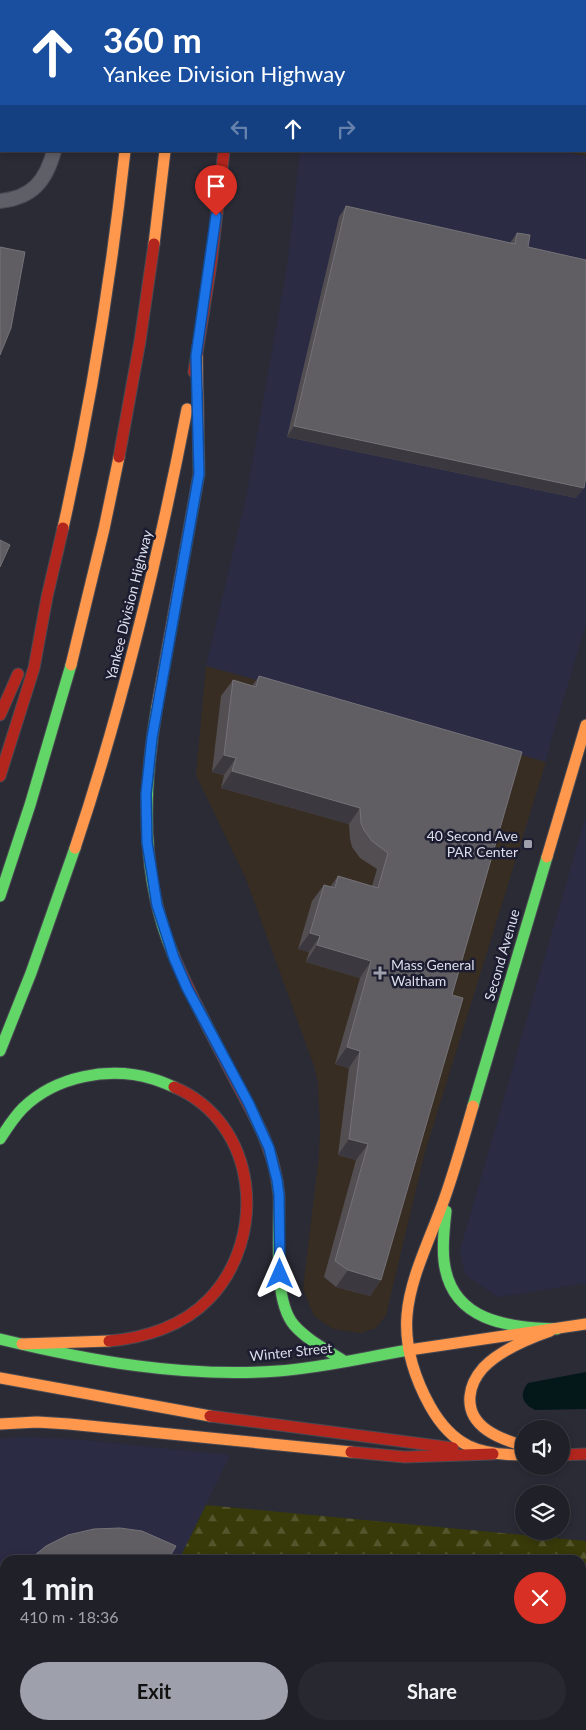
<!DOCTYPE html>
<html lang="en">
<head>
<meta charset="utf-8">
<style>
  :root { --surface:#202028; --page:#282830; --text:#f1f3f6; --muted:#a2a3a8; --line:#3d3e45; --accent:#9ea0ac }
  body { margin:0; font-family:Lato,sans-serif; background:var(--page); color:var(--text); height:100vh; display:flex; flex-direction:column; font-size:19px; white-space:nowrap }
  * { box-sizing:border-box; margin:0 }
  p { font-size:16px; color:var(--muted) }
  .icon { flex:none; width:28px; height:28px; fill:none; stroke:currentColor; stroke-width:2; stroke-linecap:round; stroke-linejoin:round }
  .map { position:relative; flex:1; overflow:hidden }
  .panel { position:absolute; left:0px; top:1555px; width:586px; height:175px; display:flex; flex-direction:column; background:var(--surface); border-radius:15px 15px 0 0; box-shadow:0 2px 8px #0003,0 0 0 1px var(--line) }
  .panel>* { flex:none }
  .hud { position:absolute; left:0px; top:0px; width:586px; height:152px; box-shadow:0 2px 8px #0003,0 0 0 1px var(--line); background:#1a4fa0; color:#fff; overflow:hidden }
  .tools { position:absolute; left:515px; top:1420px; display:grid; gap:10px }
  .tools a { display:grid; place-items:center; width:55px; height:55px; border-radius:50%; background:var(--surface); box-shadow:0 2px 8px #0003,0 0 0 1px var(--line); font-size:25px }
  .pin { position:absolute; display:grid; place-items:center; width:42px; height:42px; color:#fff; margin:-51px -21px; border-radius:50% 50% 50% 0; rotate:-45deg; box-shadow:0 0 5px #0007 }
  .pin .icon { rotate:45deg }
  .me { position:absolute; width:55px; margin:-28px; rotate:0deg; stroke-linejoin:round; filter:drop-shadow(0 0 4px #0008) }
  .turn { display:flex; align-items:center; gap:18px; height:105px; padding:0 20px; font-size:22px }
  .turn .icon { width:65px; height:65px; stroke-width:2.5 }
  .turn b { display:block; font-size:35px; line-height:42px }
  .lanes { display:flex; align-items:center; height:48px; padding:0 20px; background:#0003; justify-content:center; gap:25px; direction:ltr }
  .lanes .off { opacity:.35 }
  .round { display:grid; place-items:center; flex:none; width:52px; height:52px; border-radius:26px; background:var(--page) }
  .head { display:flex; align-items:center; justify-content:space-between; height:85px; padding:0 20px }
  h1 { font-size:30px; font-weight:700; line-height:38px }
  .cta { display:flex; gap:10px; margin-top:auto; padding:10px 20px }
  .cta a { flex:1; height:58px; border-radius:30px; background:var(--accent); color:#111; font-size:20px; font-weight:700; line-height:58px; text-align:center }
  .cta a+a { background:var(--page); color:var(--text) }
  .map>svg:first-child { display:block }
  .built { fill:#2b2c44 }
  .medical { fill:#382d23 }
  .forest { fill:url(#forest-firs) }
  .wetland { fill:url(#wetland-marsh) }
  .water { fill:#041819 }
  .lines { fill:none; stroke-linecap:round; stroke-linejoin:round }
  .street-casing { stroke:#484952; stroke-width:16 }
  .fast-casing { stroke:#484952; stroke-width:13 }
  .slow-casing { stroke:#484952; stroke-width:13 }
  .jam-casing { stroke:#484952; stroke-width:13 }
  .street { stroke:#5e5f67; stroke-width:14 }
  .fast { stroke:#63d668; stroke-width:11 }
  .slow { stroke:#ff974d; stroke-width:11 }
  .jam { stroke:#b3261e; stroke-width:11 }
  .wall { fill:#524e52 }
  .shaded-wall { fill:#3b393f }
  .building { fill:#605e62; stroke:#747278 }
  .route-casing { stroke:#114b97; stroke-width:12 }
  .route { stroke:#1a73e8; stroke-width:9 }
  .poi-dot { fill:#9ea0ac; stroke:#1c1d30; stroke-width:2 }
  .labels { text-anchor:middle; stroke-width:5; stroke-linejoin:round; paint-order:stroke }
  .street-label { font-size:14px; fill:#dddfec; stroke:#1c1d30 }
  .poi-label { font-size:14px; fill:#dddfec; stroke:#1c1d30; text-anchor:end }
</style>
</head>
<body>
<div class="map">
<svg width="586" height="1730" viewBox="0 0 586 1730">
  <defs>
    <pattern id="forest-firs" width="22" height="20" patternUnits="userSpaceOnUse" patternTransform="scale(1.25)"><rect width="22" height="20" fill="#393a09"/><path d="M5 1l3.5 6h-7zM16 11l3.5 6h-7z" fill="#55562d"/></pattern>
    <pattern id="wetland-marsh" width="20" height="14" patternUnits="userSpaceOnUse" patternTransform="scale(1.25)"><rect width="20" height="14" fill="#393a09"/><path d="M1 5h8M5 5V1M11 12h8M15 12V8" fill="none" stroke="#55562d"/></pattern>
  </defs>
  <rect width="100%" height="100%" fill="#2a2b35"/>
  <!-- built -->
  <g class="built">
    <polygon points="300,151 558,151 586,156 586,624 550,744 546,762 206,666 246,498 288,261"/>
    <polygon points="586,815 586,1283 498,1297 465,1275 460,1250"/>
    <polygon points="22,1437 71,1439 230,1455 179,1560 5,1560 5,1724 0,1721 0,1439"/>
  </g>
  <!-- medical -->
  <g class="medical">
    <polygon points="308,0 586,0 586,156 560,151 585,151 585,1 308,1"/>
    <polygon points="206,666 546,762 425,1152 386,1315 376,1328 360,1333 333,1329 314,1316 303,1289 319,1156 320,1128 318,1082 314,1066 246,879 196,775"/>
  </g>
  <!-- forest -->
  <g class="forest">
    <polygon points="206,1505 586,1541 586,1602 581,1602 581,1560 179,1560"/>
    <polygon points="97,1725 304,1725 302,1730 94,1730"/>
  </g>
  <!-- wetland -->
  <polygon class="wetland" points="581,1602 586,1603 586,1730 302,1730 304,1725 581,1725"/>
  <!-- water -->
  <path class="water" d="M586,1372V1409L535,1410C522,1404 519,1394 528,1383Z"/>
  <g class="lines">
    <defs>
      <g id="street">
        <polyline points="67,1 67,0"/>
        <path d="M0,201C32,198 46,181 54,151"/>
      </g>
      <g id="fast">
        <polyline points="235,0 235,1"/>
        <path d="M157,707C143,789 140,876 173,954"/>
        <polyline points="0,896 30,805 71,665"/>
        <polyline points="0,1051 31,973 75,848"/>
        <polyline points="473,1106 547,857"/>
        <path d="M0,1139C7,1128 14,1117 23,1108C56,1076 109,1066 153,1079C160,1081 167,1084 174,1087"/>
        <path d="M277,1181L279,1195C280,1228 272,1300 294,1325C307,1340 327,1350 344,1361"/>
        <path d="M446,1211C444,1228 442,1245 444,1261C451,1322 508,1327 557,1329"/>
        <path d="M0,1339C91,1361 184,1378 278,1371C322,1368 366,1357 409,1350"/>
      </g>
      <g id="slow">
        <polyline points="140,0 140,1"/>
        <polyline points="154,244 165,151"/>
        <path d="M63,528C91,404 111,278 125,151"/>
        <polyline points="71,665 104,529 119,457"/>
        <polyline points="157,707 199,474 197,356"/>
        <path d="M75,848C123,705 158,558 187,409"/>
        <polyline points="547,857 586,725"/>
        <path d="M473,1106C464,1137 455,1169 444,1200C415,1279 384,1322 430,1406C453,1447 479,1455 524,1455"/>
        <polyline points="22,1344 109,1341"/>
        <polyline points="409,1350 586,1324"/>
        <polyline points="0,1378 210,1416"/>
        <polyline points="0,1424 37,1422 69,1424 351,1452"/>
        <path d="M524,1446C500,1439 467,1427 470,1396C471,1385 476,1376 483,1368C500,1350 527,1339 550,1331"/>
      </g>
      <g id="jam">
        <polyline points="176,1 177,0"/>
        <polyline points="194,372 211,264 224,151"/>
        <polyline points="119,457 140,341 154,244"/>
        <polyline points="0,715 18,674"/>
        <polyline points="0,776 34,668 47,597 63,528"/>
        <path d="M173,954C191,997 213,1037 234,1078C252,1112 271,1143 277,1181"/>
        <path d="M109,1341C145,1338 183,1326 209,1299C268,1238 259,1123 174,1087"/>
        <polyline points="210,1416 453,1448"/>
        <polyline points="351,1452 405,1457 493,1454"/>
        <polyline points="561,1455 586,1454"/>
      </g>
    </defs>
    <!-- street casing -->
    <use href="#street" class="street-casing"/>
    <!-- fast casing -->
    <use href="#fast" class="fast-casing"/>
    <!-- slow casing -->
    <use href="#slow" class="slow-casing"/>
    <!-- jam casing -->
    <use href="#jam" class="jam-casing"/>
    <!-- street -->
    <use href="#street" class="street"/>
    <!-- fast -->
    <use href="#fast" class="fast"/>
    <!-- slow -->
    <use href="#slow" class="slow"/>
    <!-- jam -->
    <use href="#jam" class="jam"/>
  </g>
  <!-- wall -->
  <g class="wall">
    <polygon points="413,0 581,0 585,1 413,1"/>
    <polygon points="346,206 510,243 517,233 528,247 576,498 287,437 339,217"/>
    <polygon points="259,676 522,752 452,995 381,1280 370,1296 336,1287 324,1277 356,1160 338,1155 349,1068 335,1064 360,978 306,962 309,952 298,949 312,901 324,885 330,887 338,876 372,886 377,869 360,858 352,847 350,839 349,824 221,788 224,775 212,772 221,696 233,680 252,686"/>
    <polygon points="5,1590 5,1716 0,1713 0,1598"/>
    <polygon points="20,1725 86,1725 83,1730 28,1730"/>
  </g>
  <!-- shaded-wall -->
  <g class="shaded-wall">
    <rect x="0" y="11" width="1" height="14"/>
    <polygon points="294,426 584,488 576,498 287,437"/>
    <polygon points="224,755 236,758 224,775 212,772"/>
    <polygon points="232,771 360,808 349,824 221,788"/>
    <polygon points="310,933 320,936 309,952 298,949"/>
    <polygon points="317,945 371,961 360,978 306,962"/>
    <polygon points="347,1047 360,1051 349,1068 335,1064"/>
    <polygon points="349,1139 368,1144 356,1160 338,1155"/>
    <polygon points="348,1270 381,1280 370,1296 336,1287"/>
  </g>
  <!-- building -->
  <g class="building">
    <polygon points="0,0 34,0 34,1 1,1 1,11 0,11"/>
    <polygon points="423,0 581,0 586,1 586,25 585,31 585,1 423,1"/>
    <polygon points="346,206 515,244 517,233 530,235 528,247 586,260 586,476 584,488 294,426"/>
    <polygon points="0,247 25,252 11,328 0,355"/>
    <polygon points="0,540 10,545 0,567"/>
    <polygon points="259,676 522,752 452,995 463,998 381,1280 348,1270 335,1261 368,1144 349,1139 360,1051 347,1047 371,961 317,945 320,936 310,933 324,885 335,888 338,876 378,888 388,853 372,841 364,830 361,823 360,808 232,771 236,758 224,755 233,680 256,687"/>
    <polygon points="120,1528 142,1531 176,1546 168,1560 29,1560 46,1546 68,1535 94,1529"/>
    <polygon points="5,1593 5,1702 0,1699 0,1605"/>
    <polygon points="45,1725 86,1725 83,1730 53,1730"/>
  </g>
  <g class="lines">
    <defs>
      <polyline id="route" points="216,216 196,356 199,474 152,738 146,794 147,842 157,905 174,958 187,988 249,1104 269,1148 277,1180 279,1195 280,1274"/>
    </defs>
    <!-- route casing -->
    <use href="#route" class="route-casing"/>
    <!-- route -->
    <use href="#route" class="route"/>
  </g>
  <!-- markers -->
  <g class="poi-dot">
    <rect x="523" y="839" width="10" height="10" rx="2.5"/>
    <path d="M377.5 965.5h5v5h5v5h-5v5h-5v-5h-5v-5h5z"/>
  </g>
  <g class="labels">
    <!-- street labels -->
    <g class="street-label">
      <text transform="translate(129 605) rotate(-76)" y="5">Yankee Division Highway</text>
      <text transform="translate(502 955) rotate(-74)" y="5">Second Avenue</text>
      <text transform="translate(291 1352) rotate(-6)" y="5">Winter Street</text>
    </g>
    <!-- poi labels -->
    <g class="poi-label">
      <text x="518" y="841">40 Second Ave<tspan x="518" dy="16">PAR Center</tspan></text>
      <text x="391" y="970" text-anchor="start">Mass General<tspan x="391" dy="16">Waltham</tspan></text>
    </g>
  </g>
</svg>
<div class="tools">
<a><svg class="icon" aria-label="sound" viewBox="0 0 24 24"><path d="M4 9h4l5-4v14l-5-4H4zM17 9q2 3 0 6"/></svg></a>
<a><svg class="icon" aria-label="layers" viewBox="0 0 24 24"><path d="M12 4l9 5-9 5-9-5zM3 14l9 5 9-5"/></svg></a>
</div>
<div class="pin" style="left:216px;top:216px;background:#d93025"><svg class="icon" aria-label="arrive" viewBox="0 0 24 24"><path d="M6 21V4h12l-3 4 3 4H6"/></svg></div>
<svg class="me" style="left:280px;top:1274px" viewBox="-20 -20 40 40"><path d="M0-17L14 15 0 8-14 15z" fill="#1a73e8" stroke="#fff" stroke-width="4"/></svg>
<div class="hud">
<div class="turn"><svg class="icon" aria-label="ahead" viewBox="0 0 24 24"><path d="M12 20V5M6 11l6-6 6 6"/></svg><div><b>360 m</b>Yankee Division Highway</div></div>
<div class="lanes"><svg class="icon off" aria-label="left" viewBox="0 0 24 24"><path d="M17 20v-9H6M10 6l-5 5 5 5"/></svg><svg class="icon" aria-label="ahead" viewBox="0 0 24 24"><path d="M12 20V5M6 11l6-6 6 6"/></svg><svg class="icon off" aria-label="right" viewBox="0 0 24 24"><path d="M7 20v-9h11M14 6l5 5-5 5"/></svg></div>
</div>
<section class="panel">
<div class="head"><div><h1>1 min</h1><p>410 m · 18:36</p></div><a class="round" style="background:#d93025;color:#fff"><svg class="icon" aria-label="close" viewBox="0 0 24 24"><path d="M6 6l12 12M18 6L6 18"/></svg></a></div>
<div class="cta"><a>Exit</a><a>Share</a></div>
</section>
</div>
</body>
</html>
